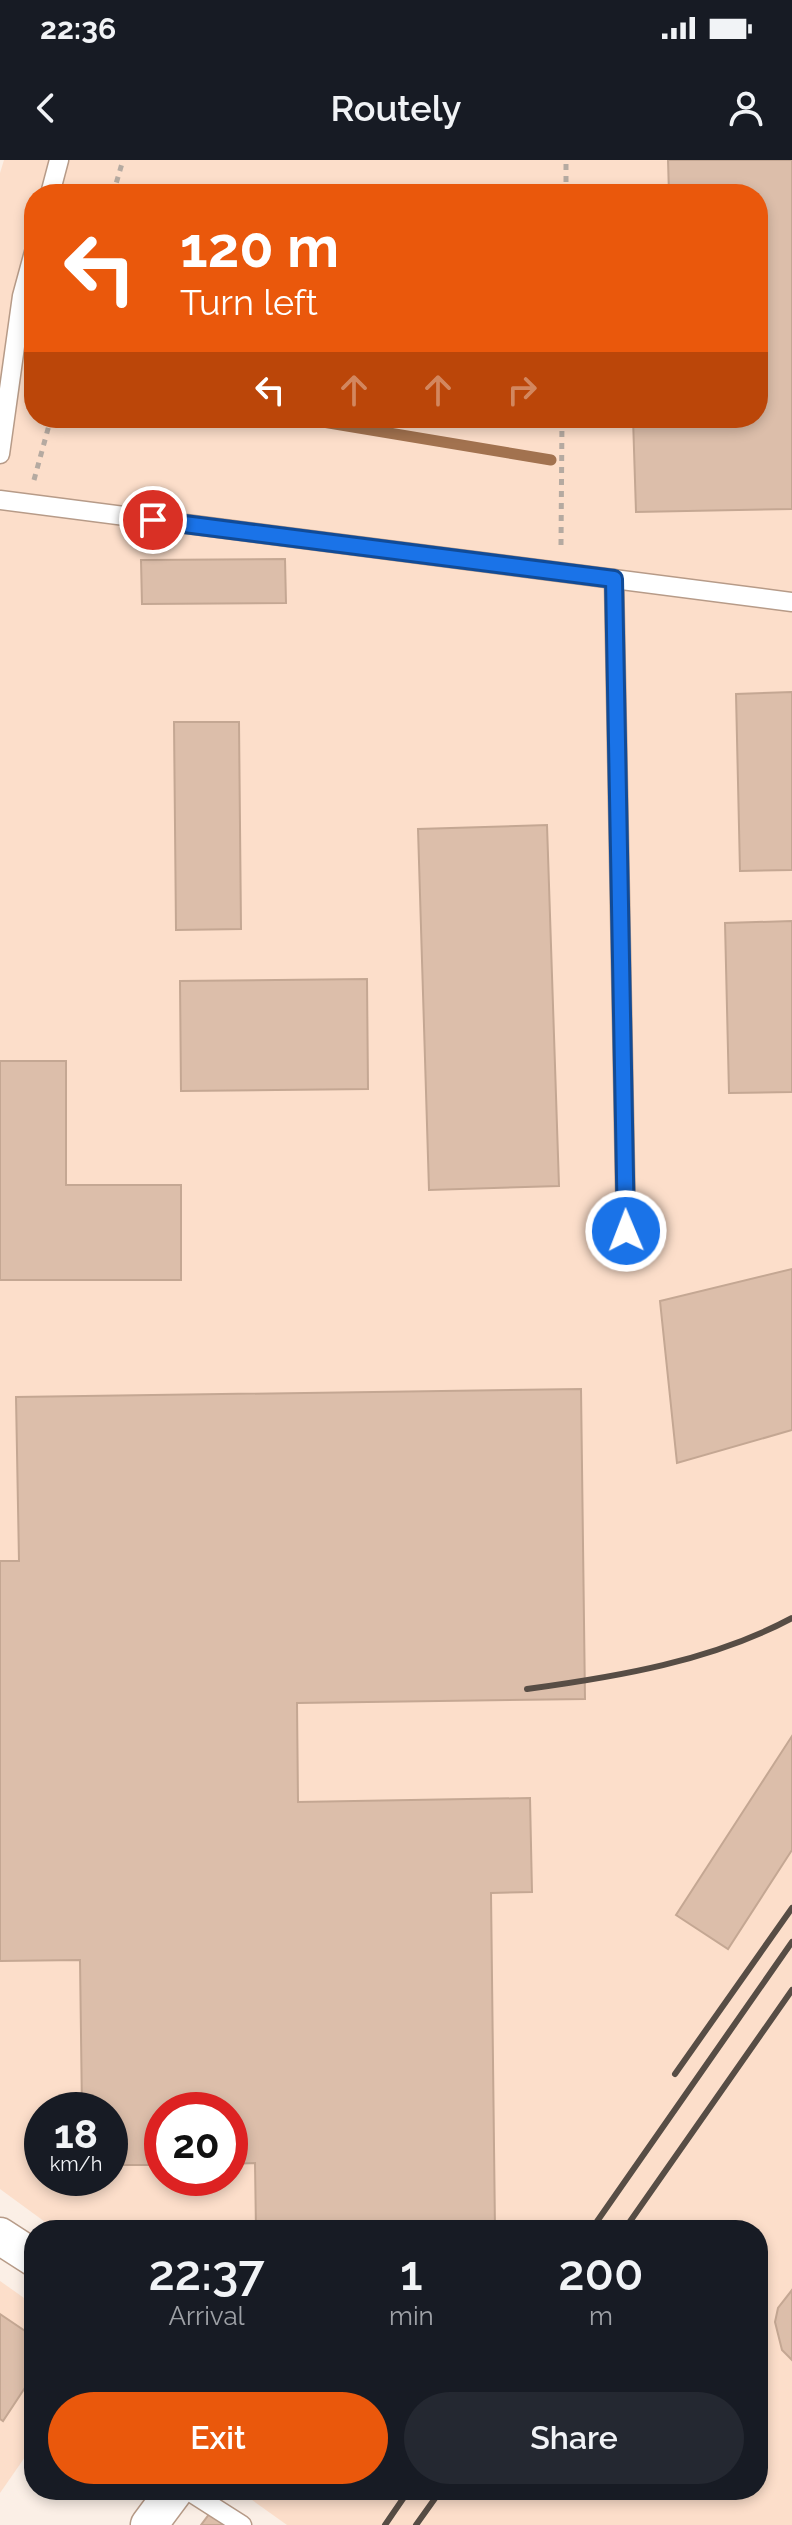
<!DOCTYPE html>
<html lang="en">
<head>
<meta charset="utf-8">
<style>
  :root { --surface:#171b24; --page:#242831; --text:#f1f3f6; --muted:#9ea1a6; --accent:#ea580c }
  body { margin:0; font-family:Raleway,sans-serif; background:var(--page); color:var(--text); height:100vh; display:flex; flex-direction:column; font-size:30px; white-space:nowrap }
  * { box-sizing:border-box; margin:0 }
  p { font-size:26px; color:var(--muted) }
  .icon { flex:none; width:44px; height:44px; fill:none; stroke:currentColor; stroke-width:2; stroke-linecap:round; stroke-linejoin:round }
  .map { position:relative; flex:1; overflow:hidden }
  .details { position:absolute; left:24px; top:2060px; width:744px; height:280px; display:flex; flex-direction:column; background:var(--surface); border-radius:32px; box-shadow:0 4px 12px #0003 }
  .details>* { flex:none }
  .banner { position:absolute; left:24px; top:24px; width:744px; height:244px; border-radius:32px; box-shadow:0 4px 12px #0003; background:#ea580c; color:#fff; overflow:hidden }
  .speed { position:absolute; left:24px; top:1932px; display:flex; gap:16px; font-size:40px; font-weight:700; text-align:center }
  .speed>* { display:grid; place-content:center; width:104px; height:104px; border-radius:50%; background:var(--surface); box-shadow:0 4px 12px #0003; line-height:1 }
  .speed small { font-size:20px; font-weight:400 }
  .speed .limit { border:12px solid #d22; background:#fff; color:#111 }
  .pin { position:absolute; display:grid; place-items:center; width:68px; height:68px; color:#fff; margin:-34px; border:4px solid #fff; border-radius:50%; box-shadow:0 2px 8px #0007 }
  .me { position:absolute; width:88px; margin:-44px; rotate:359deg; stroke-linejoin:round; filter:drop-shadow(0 0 6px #0008) }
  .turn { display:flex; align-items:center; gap:28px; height:168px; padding:0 24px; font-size:36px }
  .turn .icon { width:104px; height:104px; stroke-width:2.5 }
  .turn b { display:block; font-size:56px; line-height:68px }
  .lanes { display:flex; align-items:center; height:76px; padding:0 24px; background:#0003; justify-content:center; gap:40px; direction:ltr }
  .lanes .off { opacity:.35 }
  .eta { display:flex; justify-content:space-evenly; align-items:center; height:136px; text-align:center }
  .eta b { font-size:48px; font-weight:600; line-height:56px }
  .button { display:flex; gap:16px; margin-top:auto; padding:16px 24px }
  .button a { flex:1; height:92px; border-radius:48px; background:var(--accent); color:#fff; font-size:32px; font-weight:600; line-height:92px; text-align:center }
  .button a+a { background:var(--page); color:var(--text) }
  .status { display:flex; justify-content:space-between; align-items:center; height:56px; padding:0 40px; background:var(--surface); direction:ltr }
  .status svg { height:22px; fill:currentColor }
  header { display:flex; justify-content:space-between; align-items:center; height:104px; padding:0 24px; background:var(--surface); font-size:36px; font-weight:600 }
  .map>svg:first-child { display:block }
  .built { fill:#fcdeca; fill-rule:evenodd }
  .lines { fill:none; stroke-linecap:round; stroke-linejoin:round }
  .stream { stroke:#a2724f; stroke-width:11 }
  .building { fill:#dcbeaa; stroke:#c4a793; stroke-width:2 }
  .lane-casing { stroke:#b79b88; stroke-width:21 }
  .street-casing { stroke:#b79b88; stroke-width:39 }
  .path { stroke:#b5aaa1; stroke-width:5; stroke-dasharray:6 6; stroke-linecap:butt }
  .lane { stroke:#fff; stroke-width:18 }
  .street { stroke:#fff; stroke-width:36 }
  .rail { stroke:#574d45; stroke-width:6 }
  .route-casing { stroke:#114b97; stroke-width:20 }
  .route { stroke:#1a73e8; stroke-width:14 }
</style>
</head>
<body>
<div class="status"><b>22:36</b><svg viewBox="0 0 49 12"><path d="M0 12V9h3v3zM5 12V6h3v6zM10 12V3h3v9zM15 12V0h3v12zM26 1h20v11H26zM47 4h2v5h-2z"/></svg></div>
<header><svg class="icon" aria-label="back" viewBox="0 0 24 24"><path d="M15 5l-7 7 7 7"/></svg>Routely<svg class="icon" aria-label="person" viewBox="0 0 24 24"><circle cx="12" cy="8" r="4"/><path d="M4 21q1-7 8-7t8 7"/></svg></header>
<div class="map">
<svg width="792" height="2365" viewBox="0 0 792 2365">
  <rect width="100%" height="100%" fill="#fbefe6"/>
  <!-- built -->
  <g class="built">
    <path d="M4,0H792V2365H287L245,2335L248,2330H758V2070H56L0,2029V13ZM34,34H758V258H34ZM42,1950H110V2018H42ZM162,1950H230V2018H162Z"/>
    <polygon points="0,2121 34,2145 34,2284 0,2333"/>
  </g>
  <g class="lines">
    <!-- stream -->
    <polyline class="stream" points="299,258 551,300"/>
  </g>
  <!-- building -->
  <g class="building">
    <polygon points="668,0 792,0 792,349 636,352 633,258 758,258 758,34 669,34"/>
    <polygon points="285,399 286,443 142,444 141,400"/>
    <polygon points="792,532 792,710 740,711 736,534"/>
    <polygon points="174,562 239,562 241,769 176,770"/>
    <polygon points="547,665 559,1026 429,1030 418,669"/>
    <polygon points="792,761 792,932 729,933 725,763"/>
    <polygon points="367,819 368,929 181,931 180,821"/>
    <polygon points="0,901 66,901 66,1025 181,1025 181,1120 0,1120"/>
    <polygon points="792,1109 792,1270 677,1303 660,1141"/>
    <polygon points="581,1229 585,1539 297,1543 298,1642 530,1638 532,1732 491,1733 495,2070 256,2070 255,2003 230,2004 230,1950 162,1950 162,2005 110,2005 110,1950 82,1950 80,1800 0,1801 0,1401 19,1401 16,1237"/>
    <polygon points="792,1576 792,1690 728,1789 676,1755"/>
    <polygon points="792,2130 792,2200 782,2190 775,2162 778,2148"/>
    <polygon points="0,2154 34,2177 34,2214 3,2261 0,2259"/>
    <polygon points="210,2353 227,2365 201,2365"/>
  </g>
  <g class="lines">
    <defs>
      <g id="lane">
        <polyline points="50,34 59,0"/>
        <polyline points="0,294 22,136 34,92"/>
        <polyline points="0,340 792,442"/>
        <polyline points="614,419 626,1071"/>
        <polyline points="187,2330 242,2365"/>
      </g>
      <g id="street">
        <polyline points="0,2076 34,2098"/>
        <polyline points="149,2365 175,2330"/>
      </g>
    </defs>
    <!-- lane casing -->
    <use href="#lane" class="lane-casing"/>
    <!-- street casing -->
    <use href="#street" class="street-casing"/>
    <!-- path -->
    <g class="path">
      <polyline points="113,34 123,0"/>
      <polyline points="566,34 566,0"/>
      <polyline points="34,320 51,258"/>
      <polyline points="561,385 562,258"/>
    </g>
    <!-- lane -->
    <use href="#lane" class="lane"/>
    <!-- street -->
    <use href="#street" class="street"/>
    <!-- rail -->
    <g class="rail">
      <path d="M527,1529C616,1517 712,1501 792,1458"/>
      <polyline points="675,1914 792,1748"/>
      <polyline points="591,2070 792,1782"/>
      <polyline points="624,2070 792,1830"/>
      <polyline points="385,2365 409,2330"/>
      <polyline points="416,2365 441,2330"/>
    </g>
  </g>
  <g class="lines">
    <defs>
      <polyline id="route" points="153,360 614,419 626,1071"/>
    </defs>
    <!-- route casing -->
    <use href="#route" class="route-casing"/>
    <!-- route -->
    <use href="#route" class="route"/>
  </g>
</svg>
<div class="speed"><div>18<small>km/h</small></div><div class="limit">20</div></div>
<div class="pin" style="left:153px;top:360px;background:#d93025"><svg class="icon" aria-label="arrive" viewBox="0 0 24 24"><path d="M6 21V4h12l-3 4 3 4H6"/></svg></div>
<svg class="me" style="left:626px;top:1071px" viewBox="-20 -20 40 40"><circle r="17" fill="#1a73e8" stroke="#fff" stroke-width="3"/><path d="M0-11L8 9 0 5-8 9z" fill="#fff"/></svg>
<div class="banner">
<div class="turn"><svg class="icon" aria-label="left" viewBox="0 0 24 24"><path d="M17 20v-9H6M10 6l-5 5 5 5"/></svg><div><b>120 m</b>Turn left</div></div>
<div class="lanes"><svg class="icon" aria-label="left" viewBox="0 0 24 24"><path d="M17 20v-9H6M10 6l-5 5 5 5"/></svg><svg class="icon off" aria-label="ahead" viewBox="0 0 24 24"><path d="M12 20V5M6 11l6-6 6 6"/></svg><svg class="icon off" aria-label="ahead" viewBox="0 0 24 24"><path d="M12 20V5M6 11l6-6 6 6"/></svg><svg class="icon off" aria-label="right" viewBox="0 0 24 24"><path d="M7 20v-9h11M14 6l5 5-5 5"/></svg></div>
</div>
<section class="details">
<div class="eta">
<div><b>22:37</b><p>Arrival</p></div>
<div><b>1</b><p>min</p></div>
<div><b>200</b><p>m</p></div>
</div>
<div class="button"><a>Exit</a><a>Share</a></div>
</section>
</div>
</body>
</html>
